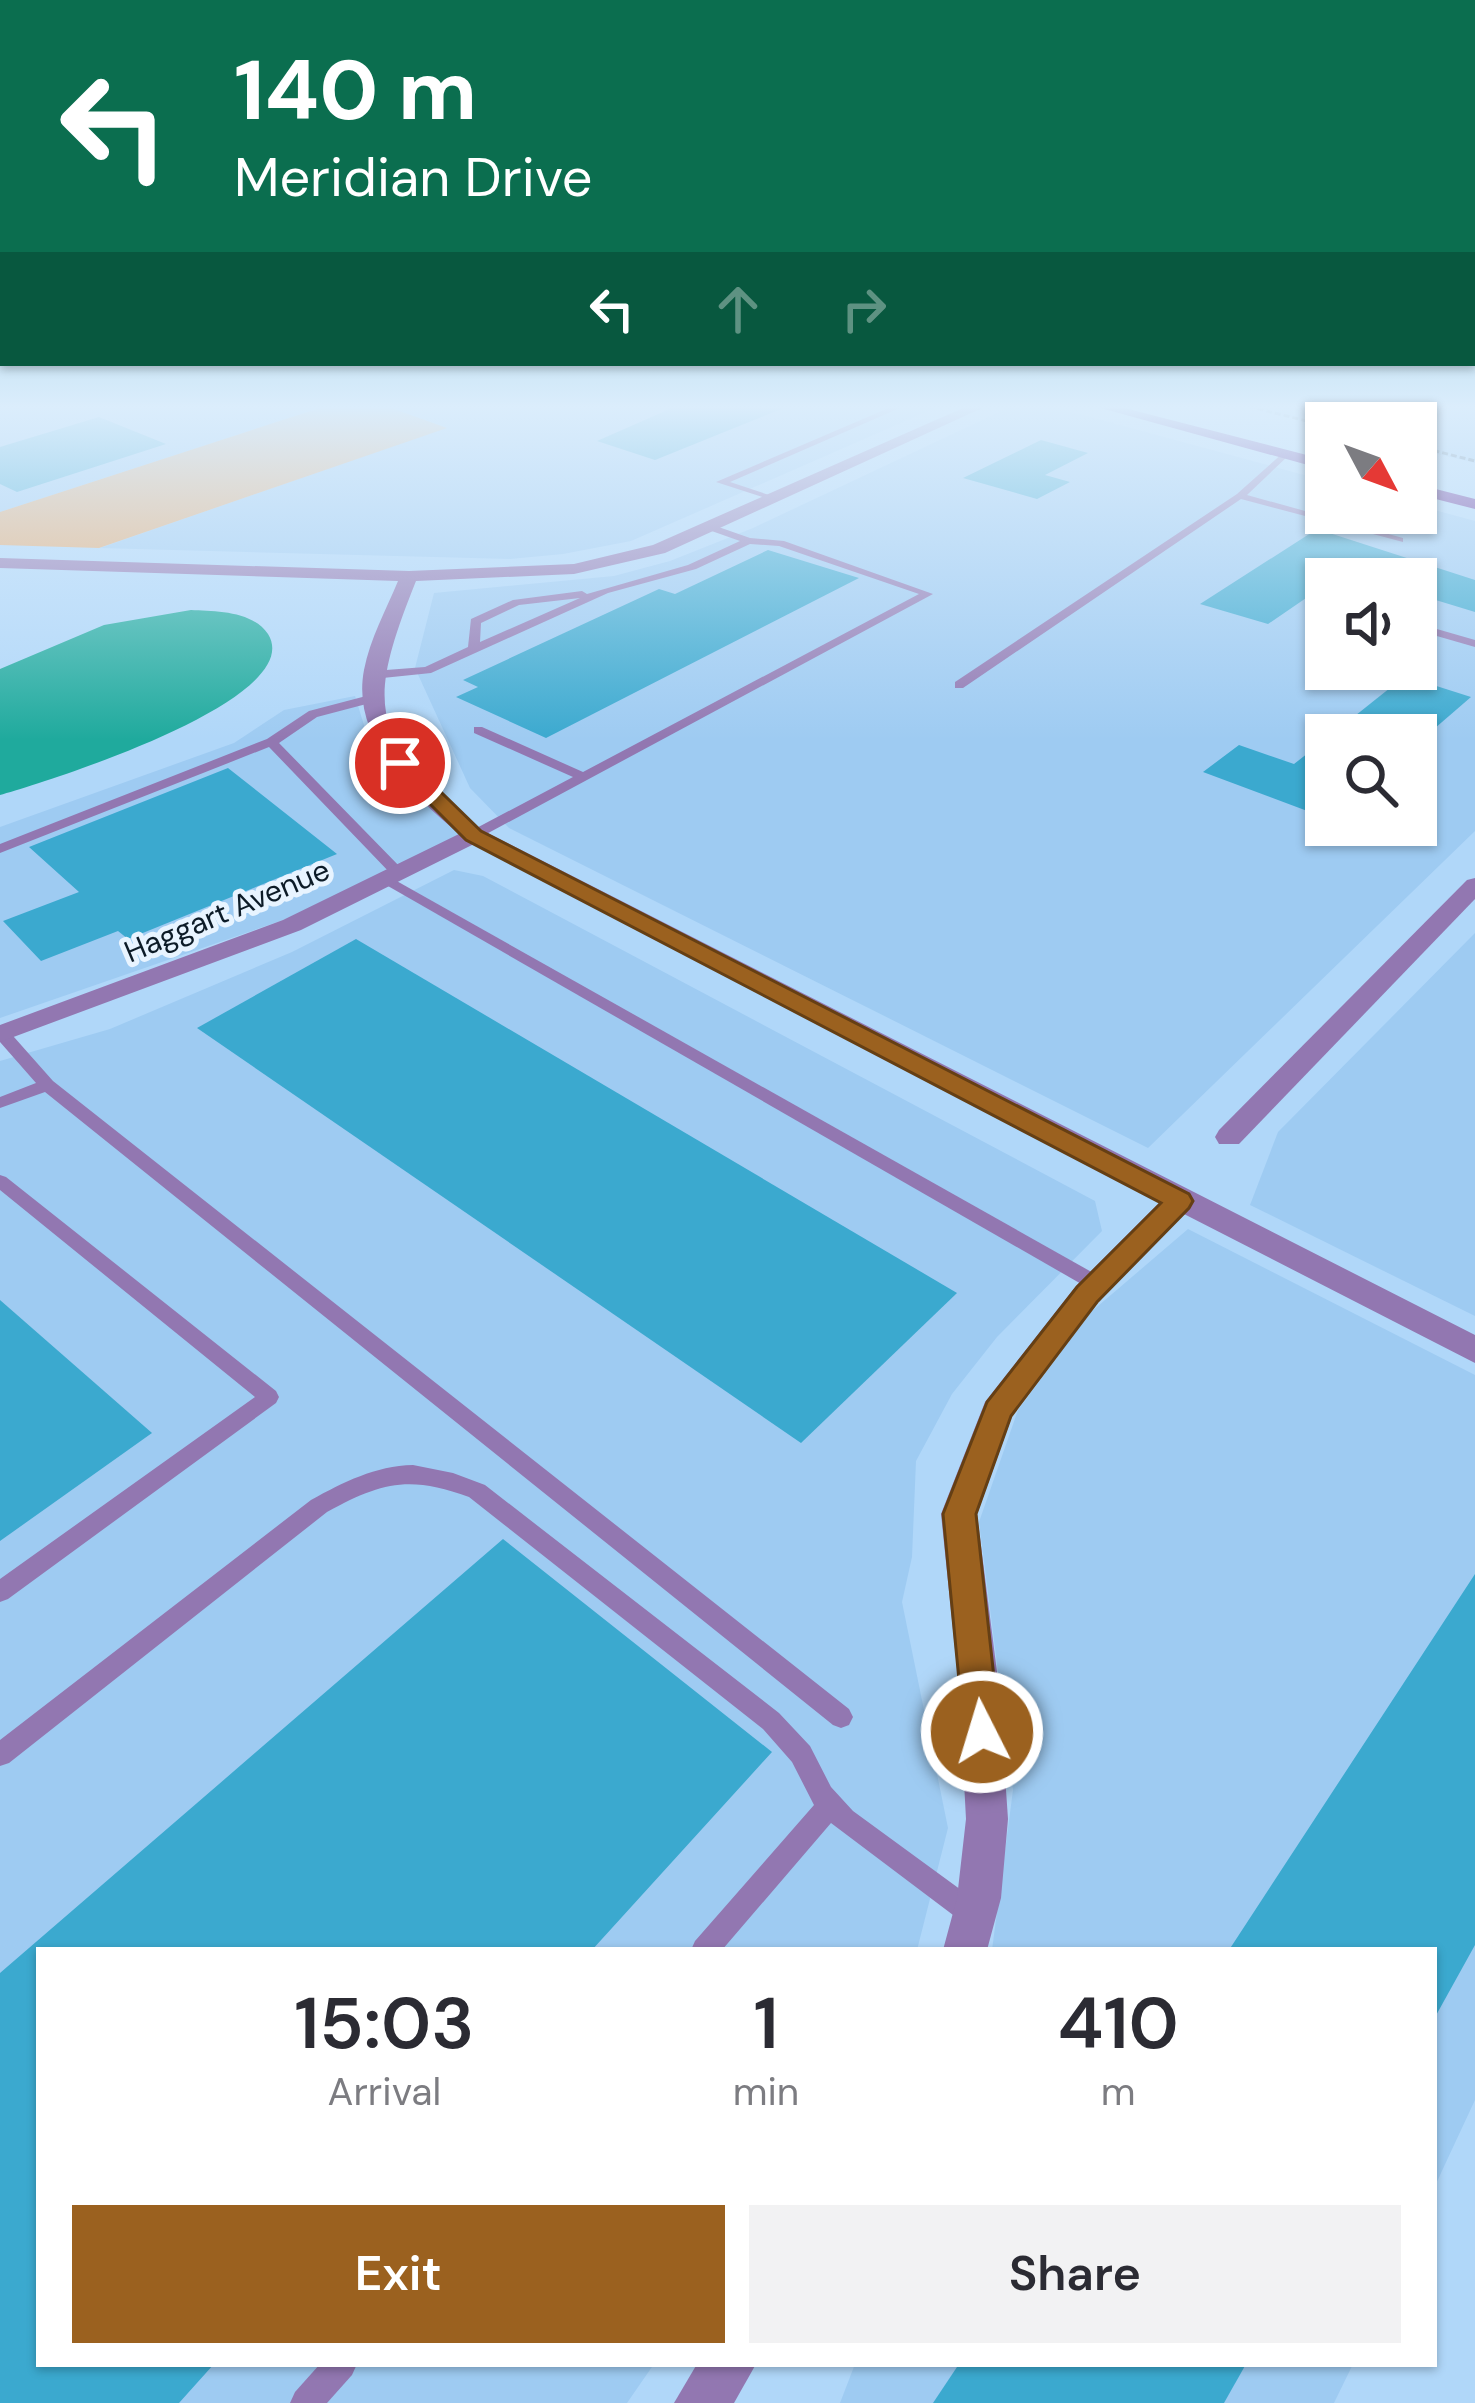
<!DOCTYPE html>
<html lang="en">
<head>
<meta charset="utf-8">
<style>
  :root { --surface:#fff; --page:#f2f2f3; --text:#2b2b33; --muted:#7c7c81; --accent:#9b611f }
  body { margin:0; font-family:"DM Sans",sans-serif; background:var(--page); color:var(--text); height:100vh; display:flex; flex-direction:column; font-size:45px; white-space:nowrap }
  * { box-sizing:border-box; margin:0 }
  p { font-size:39px; color:var(--muted) }
  .icon { flex:none; width:66px; height:66px; fill:none; stroke:currentColor; stroke-width:2; stroke-linecap:round; stroke-linejoin:round }
  .map { position:relative; flex:1; overflow:hidden }
  .sheet { position:absolute; left:36px; top:1947px; width:1401px; height:420px; display:flex; flex-direction:column; background:var(--surface); border-radius:0px; box-shadow:0 3px 9px #0004 }
  .sheet>* { flex:none }
  .hud { position:absolute; left:0px; top:0px; width:1476px; height:366px; box-shadow:0 3px 9px #0004; background:#0b6e4f; color:#fff; overflow:hidden }
  .needle { width:78px; rotate:131deg }
  .buttons { position:absolute; left:1305px; top:402px; display:grid; gap:24px }
  .buttons a { display:grid; place-items:center; width:132px; height:132px; border-radius:0px; background:var(--surface); box-shadow:0 3px 9px #0004; font-size:60px }
  .pin { position:absolute; display:grid; place-items:center; width:102px; height:102px; color:#fff; margin:-51px; border:6px solid #fff; border-radius:50%; box-shadow:0 3px 12px #0007 }
  .me { position:absolute; width:132px; margin:-66px; rotate:355deg; stroke-linejoin:round; filter:drop-shadow(0 0 9px #0008) }
  .turn { display:flex; align-items:center; gap:42px; height:252px; padding:0 36px; font-size:54px }
  .turn .icon { width:156px; height:156px; stroke-width:2.5 }
  .turn b { display:block; font-size:84px; line-height:102px }
  .lanes { display:flex; align-items:center; height:114px; padding:0 36px; background:#0003; justify-content:center; gap:60px; direction:ltr }
  .lanes .off { opacity:.35 }
  .eta { display:flex; justify-content:space-evenly; align-items:center; height:204px; text-align:center }
  .eta b { font-size:72px; font-weight:600; line-height:84px }
  .cta { display:flex; gap:24px; margin-top:auto; padding:24px 36px }
  .cta a { flex:1; height:138px; border-radius:0px; background:var(--accent); color:#fff; font-size:48px; font-weight:600; line-height:138px; text-align:center }
  .cta a+a { background:var(--page); color:var(--text) }
  .map>svg:first-child { display:block }
  .built { fill:#9ecbf2; fill-rule:evenodd }
  .green { fill:#e9a969 }
  .water { fill:#1faa9d }
  .building { fill:#3ba9cf }
  .lines { fill:none; stroke-linecap:round; stroke-linejoin:round }
  .path { stroke:#587288; stroke-width:3; stroke-dasharray:6 3; stroke-linecap:butt }
  .lane { fill:#9277b1; fill-rule:evenodd }
  .street { fill:#9277b1; fill-rule:evenodd }
  .primary { fill:#5e218e; fill-rule:evenodd }
  .route { fill:#9b611f; stroke:#653f14; stroke-width:3 }
  .labels { text-anchor:middle; stroke-width:10; stroke-linejoin:round; paint-order:stroke }
  .street-label { font-size:30px; fill:#0c1b27; stroke:#e8f4ff }
</style>
</head>
<body>
<div class="map">
<svg width="1475" height="2403" viewBox="0 0 1475 2403">
  <rect width="100%" height="100%" fill="#b0d7f9"/>
  <!-- built -->
  <g class="built">
    <polygon points="0,404 332,404 0,512"/>
    <polygon points="380,404 944,404 631,541 563,554 510,559 100,548 445,428"/>
    <polygon points="1234,404 1475,404 1475,463 1416,449 1416,423 1326,426"/>
    <path d="M1014,405L1061,409L1326,481V513H1416V505L1475,521V831L1148,1148L509,828L470,788L415,668L434,593L614,576L670,561L753,528ZM1326,579H1416V669H1326ZM1326,735H1416V825H1326Z"/>
    <polygon points="355,696 368,738 389,772 460,835 286,919 0,1018 0,827 234,743 284,710"/>
    <polygon points="454,870 483,876 1095,1201 1102,1231 997,1337 952,1394 916,1461 912,1557 902,1602 948,1828 917,1950 39,1950 39,2364 654,2364 627,2403 0,2403 0,1061 110,1029 292,952"/>
    <polygon points="1475,933 1475,1316 1250,1205 1278,1132"/>
    <polygon points="1188,1229 1475,1375 1475,2100 1434,2188 1434,1950 992,1950 1013,1790 979,1522 1018,1410 1091,1312"/>
    <polygon points="855,2364 1353,2364 1334,2403 840,2403"/>
  </g>
  <!-- green -->
  <polygon class="green" points="332,404 380,404 447,428 99,548 0,545 0,512"/>
  <!-- water -->
  <path class="water" d="M191,610C215,611 253,611 268,634C309,700 43,783 0,795V669L104,625Z"/>
  <!-- building -->
  <g class="building">
    <polygon points="681,404 791,404 791,405 655,460 597,441"/>
    <polygon points="99,417 166,444 17,492 0,484 0,447"/>
    <polygon points="1041,440 1088,453 1045,475 1070,482 1037,499 963,478"/>
    <polygon points="1317,529 1475,580 1475,612 1416,594 1416,579 1326,579 1326,602 1309,596 1268,624 1200,604"/>
    <polygon points="768,550 859,578 546,738 456,697 478,687 463,680 659,589 675,594"/>
    <polygon points="1405,676 1471,697 1427,735 1331,735"/>
    <polygon points="1326,739 1326,818 1203,772 1239,745 1294,764"/>
    <polygon points="228,768 337,854 128,939 118,931 41,961 3,921 79,892 29,847"/>
    <polygon points="356,939 957,1293 801,1443 197,1028"/>
    <polygon points="0,1300 152,1433 0,1541"/>
    <polygon points="503,1539 772,1752 592,1950 39,1950 39,2364 214,2364 179,2403 0,2403 0,1973"/>
    <polygon points="1475,1574 1475,1945 1434,2019 1434,1950 1229,1950"/>
    <polygon points="959,2364 1246,2364 1224,2403 933,2403"/>
  </g>
  <g class="lines">
    <!-- path -->
    <g class="path">
      <polyline points="1240,404 1326,426"/>
      <polyline points="1416,446 1475,461"/>
    </g>
    <!-- lane -->
    <g class="lane">
      <polygon points="898,404 909,404 730,482 775,497 775,501 716,482"/>
      <polygon points="1285,451 1288,452 1288,456 1247,495 1403,538 1403,542 1241,499 963,688 955,688 955,682 1237,494"/>
      <path d="M710,524L750,538L784,541L933,594L479,838H469V832L573,777L474,733V727H482L583,772L919,594L779,546L750,544L696,569L608,593L431,673L373,679L367,675L373,671L425,667L468,647L471,619L513,600L582,591L587,594L688,565L740,541L706,529V525ZM580,598L480,642L481,623L519,605Z"/>
      <polygon points="1416,623 1475,640 1475,647 1416,630"/>
      <polygon points="370,695 376,699 374,702 317,717 279,743 403,870 403,876 393,876 269,747 0,853 0,844 267,739 309,711"/>
      <polygon points="386,875 1104,1279 1106,1284 1104,1289 1090,1289 381,882 381,876"/>
      <polygon points="0,1027 6,1028 53,1081 849,1709 853,1717 849,1725 841,1728 833,1725 45,1092 0,1108 0,1097 36,1083 0,1042"/>
      <polygon points="0,1175 6,1177 276,1391 279,1397 276,1403 8,1599 0,1602 0,1579 255,1397 0,1190"/>
      <path d="M413,1465L453,1473L485,1485L779,1713L810,1746L831,1787L853,1811L983,1906L987,1915L983,1924L974,1928L965,1924L831,1823L722,1950H691L695,1941L814,1805L792,1762L763,1729L469,1497C410,1475 381,1482 327,1512L9,1763L0,1766V1740L311,1500C344,1482 375,1466 413,1465Z"/>
      <polygon points="320,2364 357,2364 352,2375 327,2403 290,2403 295,2392"/>
    </g>
    <!-- street -->
    <g class="street">
      <path d="M972,404H991L665,553L574,574L416,581C363,713 372,739 482,830L1475,1335V1363L1184,1214L1098,1302L1046,1367L1012,1416L977,1514L999,1688L1008,1819L1001,1898L987,1950H943L957,1898L966,1819L959,1688L941,1514L985,1402L1076,1286L1161,1201L474,844L301,930L0,1042V1025L283,920L459,834C411,793 351,739 364,670C370,639 386,610 398,581L0,568V558L409,571L574,564L653,545Z"/>
      <polygon points="1475,878 1475,899 1239,1144 1219,1144 1215,1137 1219,1130 1467,880"/>
      <polygon points="697,2364 756,2364 734,2403 674,2403"/>
    </g>
    <!-- primary -->
    <g class="primary">
      <polygon points="972,404 986,404 986,406 979,410"/>
      <polygon points="1086,404 1109,404 1326,460 1326,470"/>
      <polygon points="1416,484 1475,499 1475,509 1416,494"/>
    </g>
  </g>
  <!-- sky -->
  <linearGradient id="sky" x2="0" y2="1"><stop stop-color="#57b0ca"/><stop offset="0.55" stop-color="#dbedfc"/><stop offset="1" stop-color="#dbedfc" stop-opacity="0"/></linearGradient>
  <rect width="1475" height="740" fill="url(#sky)"/>
  <!-- route -->
  <polygon class="route" points="393,759 407,759 481,831 1189,1194 1193,1201 1189,1208 1097,1302 1011,1416 976,1514 1000,1732 995,1744 982,1749 969,1744 964,1732 943,1514 987,1402 1077,1287 1161,1203 466,840 393,767"/>
  <g class="labels">
    <!-- street labels -->
    <g class="street-label">
      <text transform="translate(227 911) rotate(-23)" y="10">Haggart Avenue</text>
    </g>
  </g>
</svg>
<div class="buttons">
<a><svg class="needle" viewBox="-14 -14 28 28"><path d="M0-13l5 13h-10z" fill="#e53935"/><path d="M0 13l5-13h-10z" fill="#7c7c81"/></svg></a>
<a><svg class="icon" aria-label="sound" viewBox="0 0 24 24"><path d="M4 9h4l5-4v14l-5-4H4zM17 9q2 3 0 6"/></svg></a>
<a><svg class="icon" aria-label="search" viewBox="0 0 24 24"><circle cx="10" cy="10" r="6"/><path d="M15 15l6 6"/></svg></a>
</div>
<div class="pin" style="left:400px;top:763px;background:#d93025"><svg class="icon" aria-label="arrive" viewBox="0 0 24 24"><path d="M6 21V4h12l-3 4 3 4H6"/></svg></div>
<svg class="me" style="left:982px;top:1732px" viewBox="-20 -20 40 40"><circle r="17" fill="#9b611f" stroke="#fff" stroke-width="3"/><path d="M0-11L8 9 0 5-8 9z" fill="#fff"/></svg>
<div class="hud">
<div class="turn"><svg class="icon" aria-label="left" viewBox="0 0 24 24"><path d="M17 20v-9H6M10 6l-5 5 5 5"/></svg><div><b>140 m</b>Meridian Drive</div></div>
<div class="lanes"><svg class="icon" aria-label="left" viewBox="0 0 24 24"><path d="M17 20v-9H6M10 6l-5 5 5 5"/></svg><svg class="icon off" aria-label="ahead" viewBox="0 0 24 24"><path d="M12 20V5M6 11l6-6 6 6"/></svg><svg class="icon off" aria-label="right" viewBox="0 0 24 24"><path d="M7 20v-9h11M14 6l5 5-5 5"/></svg></div>
</div>
<section class="sheet">
<div class="eta">
<div><b>15:03</b><p>Arrival</p></div>
<div><b>1</b><p>min</p></div>
<div><b>410</b><p>m</p></div>
</div>
<div class="cta"><a>Exit</a><a>Share</a></div>
</section>
</div>
</body>
</html>
